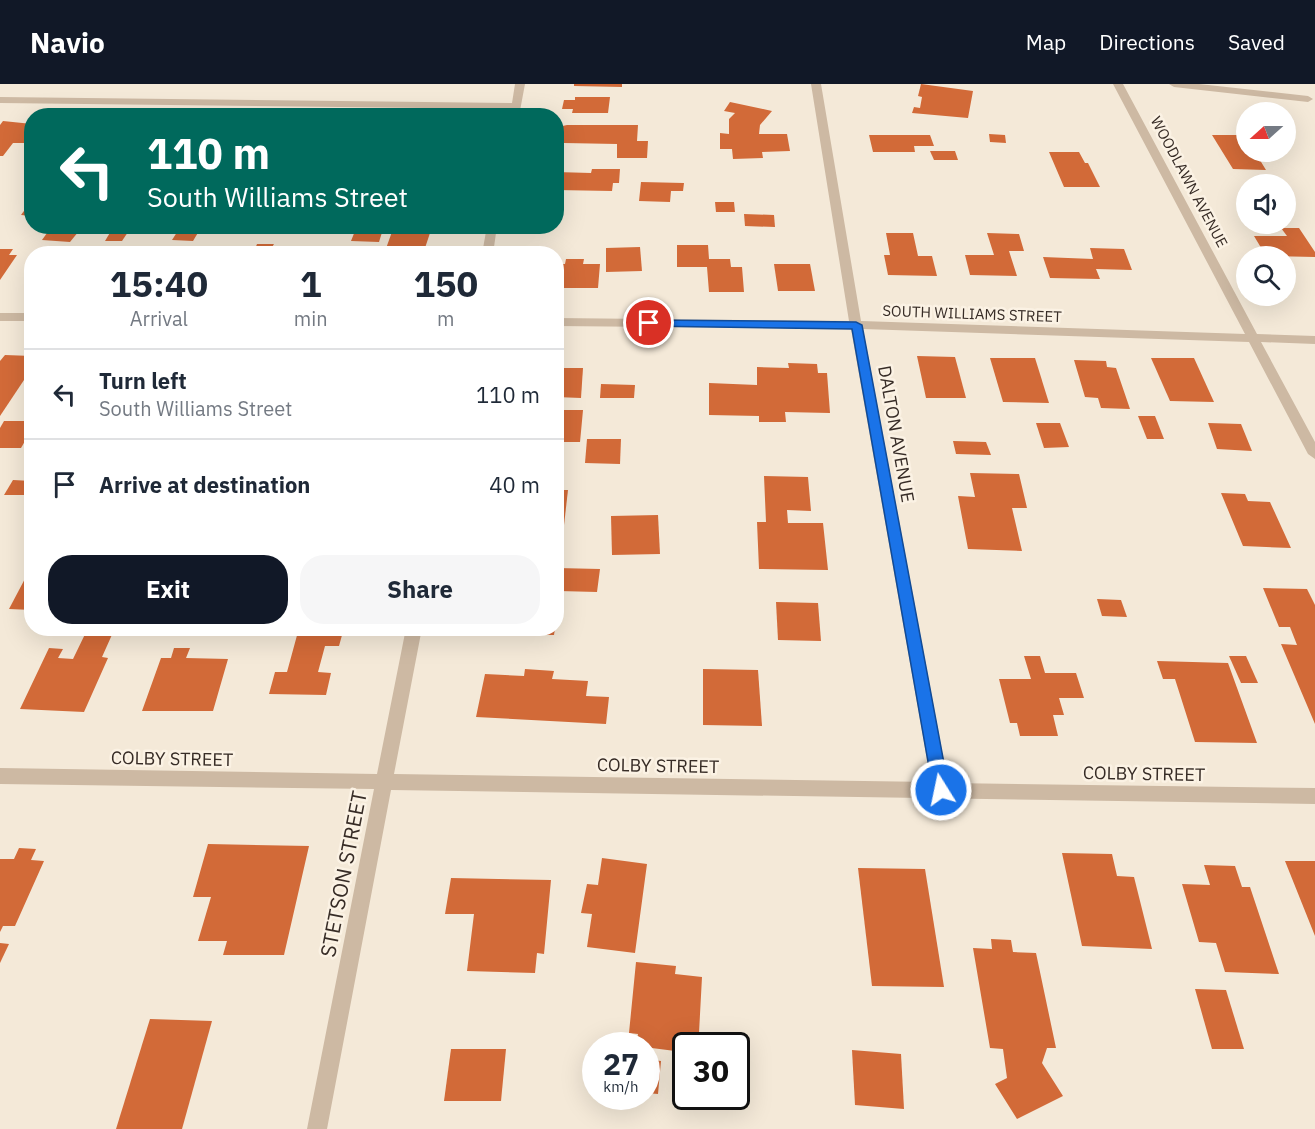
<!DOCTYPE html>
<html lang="en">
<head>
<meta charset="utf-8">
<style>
  :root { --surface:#fff; --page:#f6f6f7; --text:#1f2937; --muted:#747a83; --line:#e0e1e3; --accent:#111827 }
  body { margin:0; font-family:"IBM Plex Sans",sans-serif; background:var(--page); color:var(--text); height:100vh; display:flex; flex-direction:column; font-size:22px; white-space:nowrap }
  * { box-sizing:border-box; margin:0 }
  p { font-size:20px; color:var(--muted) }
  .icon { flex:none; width:33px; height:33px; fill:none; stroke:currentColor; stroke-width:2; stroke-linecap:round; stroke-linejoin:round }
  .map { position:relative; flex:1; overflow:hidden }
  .sheet { position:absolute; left:24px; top:162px; width:540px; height:390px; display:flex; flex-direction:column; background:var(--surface); border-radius:24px; box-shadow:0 6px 24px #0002 }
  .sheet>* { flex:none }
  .guide { position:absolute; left:24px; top:24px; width:540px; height:126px; border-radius:24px; box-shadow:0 6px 24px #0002; background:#00695c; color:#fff; overflow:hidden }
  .needle { width:39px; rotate:249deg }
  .controls { position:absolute; left:1236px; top:18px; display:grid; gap:12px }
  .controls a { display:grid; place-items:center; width:60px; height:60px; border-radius:50%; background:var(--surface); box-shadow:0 6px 24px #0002; font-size:30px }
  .speed { position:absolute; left:582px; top:948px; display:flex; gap:12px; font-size:30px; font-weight:700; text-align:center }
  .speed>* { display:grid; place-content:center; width:78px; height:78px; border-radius:50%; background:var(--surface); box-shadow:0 6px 24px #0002; line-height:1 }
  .speed small { font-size:15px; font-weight:400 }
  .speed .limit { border:3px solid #111; border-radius:9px; background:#fff; color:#111 }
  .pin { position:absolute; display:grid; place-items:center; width:51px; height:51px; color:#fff; margin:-26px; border:3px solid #fff; border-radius:50%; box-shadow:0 2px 6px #0007 }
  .me { position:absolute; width:66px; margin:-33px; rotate:350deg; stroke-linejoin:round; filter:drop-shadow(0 0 4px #0008) }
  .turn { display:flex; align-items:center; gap:21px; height:126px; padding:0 24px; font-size:27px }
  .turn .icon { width:78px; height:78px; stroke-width:2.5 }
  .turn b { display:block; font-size:42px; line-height:51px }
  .eta { display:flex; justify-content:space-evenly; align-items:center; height:102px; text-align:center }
  .eta b { font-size:36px; font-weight:700; line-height:42px }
  .cta { display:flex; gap:12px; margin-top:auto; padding:12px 24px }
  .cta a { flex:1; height:69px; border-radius:24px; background:var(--accent); color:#fff; font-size:24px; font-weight:700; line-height:69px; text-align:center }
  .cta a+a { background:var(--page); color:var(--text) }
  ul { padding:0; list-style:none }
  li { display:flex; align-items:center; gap:18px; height:90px; padding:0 24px; border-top:2px solid var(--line) }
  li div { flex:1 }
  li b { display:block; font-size:22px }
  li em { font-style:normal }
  header { display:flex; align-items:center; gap:36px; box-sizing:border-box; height:84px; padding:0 30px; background:var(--accent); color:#fff }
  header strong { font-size:28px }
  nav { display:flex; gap:33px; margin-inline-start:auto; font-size:21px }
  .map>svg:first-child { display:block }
  .building { fill:#d26a38 }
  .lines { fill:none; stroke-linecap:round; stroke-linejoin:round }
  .minor { fill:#cdb9a3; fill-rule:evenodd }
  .route { fill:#1a73e8; stroke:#114b97; stroke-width:1.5 }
  .labels { text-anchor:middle; stroke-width:5; stroke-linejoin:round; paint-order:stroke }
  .far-street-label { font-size:15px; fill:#372c26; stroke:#fbf2e4 }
  .street-label { font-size:18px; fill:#372c26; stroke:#fbf2e4 }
  .near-street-label { font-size:21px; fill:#372c26; stroke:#fbf2e4 }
</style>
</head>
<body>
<header>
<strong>Navio</strong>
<nav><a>Map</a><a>Directions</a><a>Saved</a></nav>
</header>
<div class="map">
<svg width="1315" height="1045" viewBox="0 0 1315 1045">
  <rect width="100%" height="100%" fill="#f4e9d8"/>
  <!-- building -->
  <g class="building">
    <polygon points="574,0 622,0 622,3 574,2"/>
    <polygon points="921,0 973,7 968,34 912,29 914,23 920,24 922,13 918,12"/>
    <polygon points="575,13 610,13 608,29 572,29 573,25 562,25 564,16 575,16"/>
    <polygon points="730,18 772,27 760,41 759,50 787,50 790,67 762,68 763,74 733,75 732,65 720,65 720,49 729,50 729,35 735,29 724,27"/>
    <polygon points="3,37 32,40 32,59 13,59 3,72 0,72 0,41"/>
    <polygon points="567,41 638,41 637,57 648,57 647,74 617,74 617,60 564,59 564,57 557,57 558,43"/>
    <polygon points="989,50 1005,51 1006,59 990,58"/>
    <polygon points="869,51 930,51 934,62 914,62 915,68 873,68"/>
    <polygon points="1212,51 1244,51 1246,68 1255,68 1266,86 1233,85"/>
    <polygon points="930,67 955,67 958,76 934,76"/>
    <polygon points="1049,68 1079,68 1085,79 1088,79 1100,103 1064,103"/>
    <polygon points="592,85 620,85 619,99 613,99 612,107 556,106 556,88 591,89"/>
    <polygon points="641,98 684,99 683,107 671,107 670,118 639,117"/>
    <polygon points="32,116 32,132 21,131"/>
    <polygon points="715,118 734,118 735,128 716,128"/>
    <polygon points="744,130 774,131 775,143 745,142"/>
    <polygon points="52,142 83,142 70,158 42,156"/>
    <polygon points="114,142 132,142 122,157 105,157"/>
    <polygon points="181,142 202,142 193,157 172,156"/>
    <polygon points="357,142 384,142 379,158 351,157"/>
    <polygon points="1281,144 1299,144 1315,168 1315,173 1266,172 1254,152 1287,152"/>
    <polygon points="393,145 431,146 423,170 384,170"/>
    <polygon points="886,149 913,149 918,172 932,172 937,192 888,191 884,171 890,171"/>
    <polygon points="987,149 1019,150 1024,167 1009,167 1017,192 970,191 965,171 994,171"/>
    <polygon points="257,160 274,160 271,165 292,166 291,170 253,170"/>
    <polygon points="677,161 708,161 709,175 730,175 731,183 742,183 744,208 709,208 707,183 677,183"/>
    <polygon points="57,162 86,163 82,170 51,170"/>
    <polygon points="640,163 642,187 606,188 606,164"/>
    <polygon points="1090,164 1124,165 1132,186 1096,185 1100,195 1050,194 1043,173 1093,175"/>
    <polygon points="0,165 13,165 9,171 17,171 0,196"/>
    <polygon points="182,165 207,167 205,170 179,170"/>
    <polygon points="566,175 584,175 583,180 600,180 598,204 561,204 562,200 556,200 556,180 565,180"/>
    <polygon points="774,180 810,180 815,207 778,207"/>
    <polygon points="5,271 32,272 32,284 0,332 0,277"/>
    <polygon points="917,272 955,273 966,314 926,314"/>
    <polygon points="990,274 1035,274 1049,319 1003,318"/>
    <polygon points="1151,274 1194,274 1214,318 1170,317"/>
    <polygon points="1074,276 1106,277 1107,283 1116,284 1130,325 1101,324 1098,314 1085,313"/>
    <polygon points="788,279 817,280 818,289 827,289 830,329 785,328 786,338 759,338 759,332 709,331 709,299 757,301 757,283 789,284"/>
    <polygon points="556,284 583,284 581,314 556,313"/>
    <polygon points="601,300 635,301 634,314 600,314"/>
    <polygon points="556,326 583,326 580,358 556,358"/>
    <polygon points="1138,332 1155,332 1164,355 1147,355"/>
    <polygon points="4,337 32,337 32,345 21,364 0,364 0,344"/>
    <polygon points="1036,339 1060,339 1069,363 1044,364"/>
    <polygon points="1208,339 1241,340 1252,367 1217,365"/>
    <polygon points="587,355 621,355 620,380 585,379"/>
    <polygon points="953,357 986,358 991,371 956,370"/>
    <polygon points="970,389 1019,390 1027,424 1012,424 1022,467 968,465 958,412 975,413"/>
    <polygon points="764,392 808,393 811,427 787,426 788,439 823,439 828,486 759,485 757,438 766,438"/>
    <polygon points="13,396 32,397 32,406 28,411 4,411"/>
    <polygon points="556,406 568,406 563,450 556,450"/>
    <polygon points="1221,409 1245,410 1248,417 1270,418 1291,464 1243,462"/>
    <polygon points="658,431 660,470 612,471 611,432"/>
    <polygon points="557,484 600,485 597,508 559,507 556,519"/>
    <polygon points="28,489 32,489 32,526 9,525"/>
    <polygon points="1263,504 1307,505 1315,521 1315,640 1281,560 1297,561 1290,543 1279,543"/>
    <polygon points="1097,515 1121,516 1127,533 1102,532"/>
    <polygon points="776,518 818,519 821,557 778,556"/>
    <polygon points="88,544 115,544 102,573 108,574 84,628 20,625 49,564 63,565 58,574 73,575"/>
    <polygon points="299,544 344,544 339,562 325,562 318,588 331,589 326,611 269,610 275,588 287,588"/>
    <polygon points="530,544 555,544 554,551 529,551"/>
    <polygon points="174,564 190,564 186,574 228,575 213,627 142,627 161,574 171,574"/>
    <polygon points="1024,572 1040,572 1045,589 1076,589 1084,614 1059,614 1064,631 1053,631 1058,652 1020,652 1017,639 1010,639 999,595 1031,595"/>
    <polygon points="1229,572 1246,572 1258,599 1241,599"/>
    <polygon points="1157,577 1228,579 1257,659 1195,658 1175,595 1163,595"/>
    <polygon points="525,585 554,587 552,595 588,597 586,612 609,613 606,640 476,633 485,590 524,592"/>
    <polygon points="703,585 758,586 762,642 703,641"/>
    <polygon points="208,760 309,762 284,871 223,871 227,857 198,857 211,813 193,813"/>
    <polygon points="19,764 36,765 31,776 44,777 15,842 3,842 0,848 0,775 14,775"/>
    <polygon points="1062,769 1112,770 1117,792 1134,793 1152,865 1082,862"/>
    <polygon points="602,774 647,780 635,869 587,863 592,830 581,829 587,800 598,801"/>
    <polygon points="1285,777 1315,777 1315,852"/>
    <polygon points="1204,781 1235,782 1242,803 1250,803 1279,890 1225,888 1216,859 1199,858 1182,800 1210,801"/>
    <polygon points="858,784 925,785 944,903 872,902"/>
    <polygon points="451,794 551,796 544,870 537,869 535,889 467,887 474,830 445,830"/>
    <polygon points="991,855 1011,856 1013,868 1036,869 1056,964 1047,964 1042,979 1063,1012 1017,1035 995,1000 1007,994 1003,965 990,964 973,864 992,865"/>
    <polygon points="0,859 9,860 0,879"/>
    <polygon points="636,878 676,882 675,890 702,893 699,949 684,948 683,968 636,962 638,950 629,949"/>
    <polygon points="1195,905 1226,906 1244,965 1212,965"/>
    <polygon points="150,935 212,937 182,1045 116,1045"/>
    <polygon points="451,965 506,965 501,1017 444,1017"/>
    <polygon points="852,966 901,970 904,1025 855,1021"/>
    <polygon points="646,975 661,977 658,1010 646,1009"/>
  </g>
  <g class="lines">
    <!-- minor -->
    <g class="minor">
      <polygon points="515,0 525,0 519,32 509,32 511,25 0,19 0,13 512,19"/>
      <polygon points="811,0 821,0 861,237 1245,250 1113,0 1123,0 1257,250 1315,252 1315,260 1261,258 1315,358 1315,375 1308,370 1249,258 863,245 948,699 1315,704 1315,720 391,706 327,1045 307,1045 374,705 0,700 0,684 377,690 406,544 422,544 394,690 931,698 851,245 556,242 556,234 849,237"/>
      <polygon points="1169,0 1199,0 1308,12 1313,15 1308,18 1174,3"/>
      <polygon points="487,142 497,142 493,170 482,170"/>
      <rect x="0" y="229" width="32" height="8"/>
    </g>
  </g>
  <!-- route -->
  <polygon class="route" points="649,236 856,238 862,241 949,706 946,711 941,713 935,711 933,706 852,245 645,242 645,237"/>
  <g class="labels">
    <!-- far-street labels -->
    <g class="far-street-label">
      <text transform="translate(1189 98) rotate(62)" y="5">WOODLAWN AVENUE</text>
      <text transform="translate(972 230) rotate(2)" y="5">SOUTH WILLIAMS STREET</text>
    </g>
    <!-- street labels -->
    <g class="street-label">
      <text transform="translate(896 350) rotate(80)" y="6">DALTON AVENUE</text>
      <text transform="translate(172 675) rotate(1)" y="6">COLBY STREET</text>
      <text transform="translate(658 682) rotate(1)" y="6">COLBY STREET</text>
      <text transform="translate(1144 690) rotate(1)" y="6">COLBY STREET</text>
    </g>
    <!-- near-street labels -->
    <g class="near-street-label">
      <text transform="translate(344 790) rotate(-79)" y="7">STETSON STREET</text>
    </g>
  </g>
</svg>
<div class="controls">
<a><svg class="needle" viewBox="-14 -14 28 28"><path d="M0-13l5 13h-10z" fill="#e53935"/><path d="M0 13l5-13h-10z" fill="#747a83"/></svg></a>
<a><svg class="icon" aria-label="sound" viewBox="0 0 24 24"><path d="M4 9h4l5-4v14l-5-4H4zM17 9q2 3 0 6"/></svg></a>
<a><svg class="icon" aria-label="search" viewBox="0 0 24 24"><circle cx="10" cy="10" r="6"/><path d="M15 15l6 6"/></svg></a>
</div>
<div class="speed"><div>27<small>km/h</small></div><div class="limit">30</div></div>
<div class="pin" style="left:649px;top:239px;background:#d93025"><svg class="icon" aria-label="arrive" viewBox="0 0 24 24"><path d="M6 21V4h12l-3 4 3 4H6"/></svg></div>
<svg class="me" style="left:941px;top:706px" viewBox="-20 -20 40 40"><circle r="17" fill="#1a73e8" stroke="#fff" stroke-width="3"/><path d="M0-11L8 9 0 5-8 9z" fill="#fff"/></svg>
<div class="guide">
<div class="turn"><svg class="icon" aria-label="left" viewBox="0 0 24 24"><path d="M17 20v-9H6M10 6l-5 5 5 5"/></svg><div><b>110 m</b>South Williams Street</div></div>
</div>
<section class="sheet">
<div class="eta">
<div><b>15:40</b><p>Arrival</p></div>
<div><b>1</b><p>min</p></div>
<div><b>150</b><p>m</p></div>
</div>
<ul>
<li><svg class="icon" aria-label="left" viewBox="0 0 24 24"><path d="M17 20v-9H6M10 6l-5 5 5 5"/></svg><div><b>Turn left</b><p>South Williams Street</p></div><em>110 m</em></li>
<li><svg class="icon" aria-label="arrive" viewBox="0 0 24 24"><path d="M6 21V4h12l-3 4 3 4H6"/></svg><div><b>Arrive at destination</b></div><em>40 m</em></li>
</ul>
<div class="cta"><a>Exit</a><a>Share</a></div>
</section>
</div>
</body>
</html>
